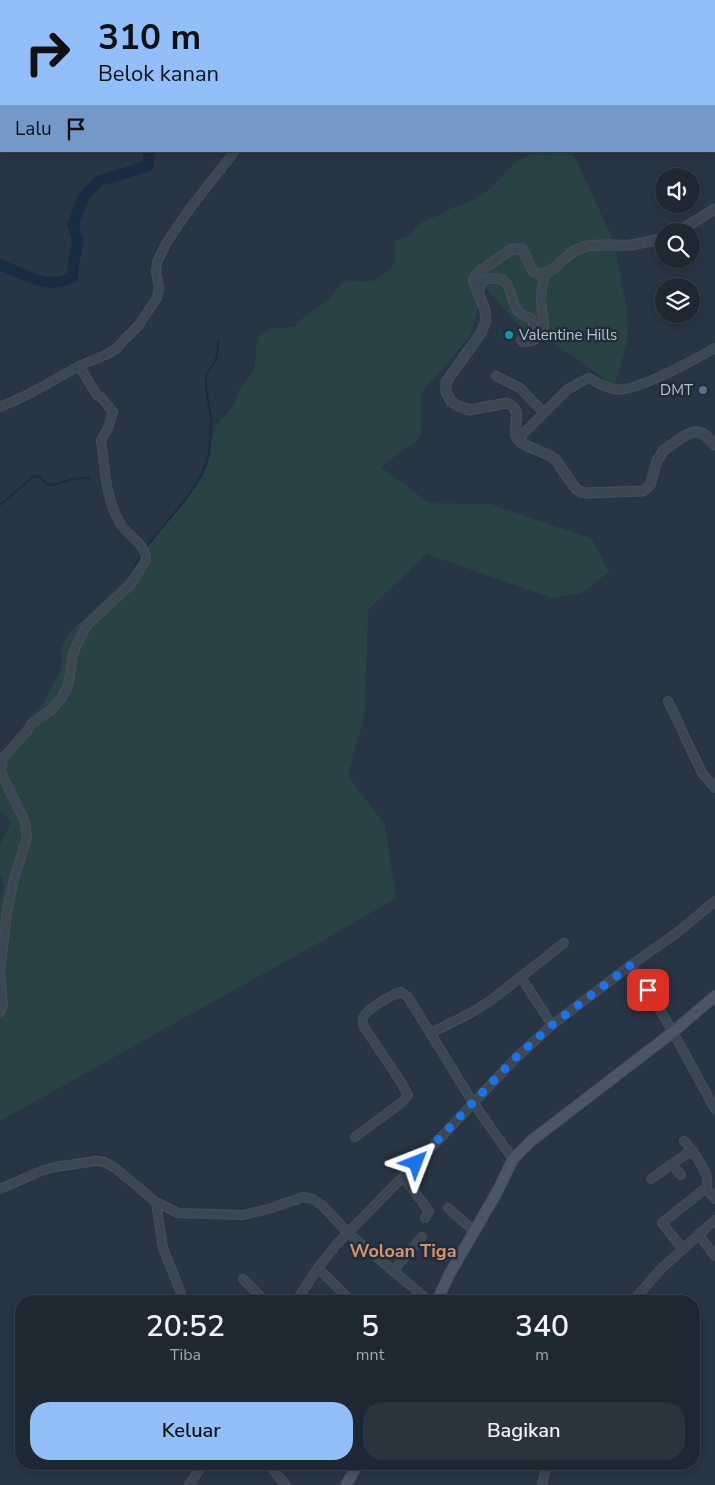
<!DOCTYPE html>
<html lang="id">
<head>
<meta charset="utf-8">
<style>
  :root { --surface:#1d2833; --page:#2a343f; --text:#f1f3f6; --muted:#a0a6ac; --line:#3b444e; --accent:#92bffa }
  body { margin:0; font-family:"Nunito Sans",sans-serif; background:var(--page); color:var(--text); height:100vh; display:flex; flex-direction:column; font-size:19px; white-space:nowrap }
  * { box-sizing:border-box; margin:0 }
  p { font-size:16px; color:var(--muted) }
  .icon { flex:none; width:28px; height:28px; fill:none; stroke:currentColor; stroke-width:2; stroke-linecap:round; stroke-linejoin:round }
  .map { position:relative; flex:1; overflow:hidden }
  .drawer { position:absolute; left:15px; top:1295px; width:685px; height:175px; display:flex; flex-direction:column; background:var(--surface); border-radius:20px; box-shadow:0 2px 8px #0003,0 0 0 1px var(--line) }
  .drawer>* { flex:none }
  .banner { position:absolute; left:0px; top:0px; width:715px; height:152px; box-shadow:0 2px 8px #0003,0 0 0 1px var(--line); background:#92bffa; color:#111; overflow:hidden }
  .controls { position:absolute; left:655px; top:168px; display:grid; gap:10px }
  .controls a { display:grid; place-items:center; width:45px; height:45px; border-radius:50%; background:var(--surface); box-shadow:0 2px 8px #0003,0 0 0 1px var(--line); font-size:25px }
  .pin { position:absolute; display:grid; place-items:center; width:42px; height:42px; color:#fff; margin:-21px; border-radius:10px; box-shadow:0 2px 8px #0006 }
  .me { position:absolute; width:55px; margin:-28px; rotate:45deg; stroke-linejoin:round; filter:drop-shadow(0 0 4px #0008) }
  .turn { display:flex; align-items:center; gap:18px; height:105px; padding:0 15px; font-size:22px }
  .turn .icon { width:65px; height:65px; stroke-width:2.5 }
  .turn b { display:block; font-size:35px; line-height:42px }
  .then { display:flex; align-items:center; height:48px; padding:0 15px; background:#0003; gap:10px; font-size:19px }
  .eta { display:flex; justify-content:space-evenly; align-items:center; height:85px; text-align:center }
  .eta b { font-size:30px; font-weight:600; line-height:35px }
  .button { display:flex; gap:10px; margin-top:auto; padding:10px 15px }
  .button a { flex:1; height:58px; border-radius:20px; background:var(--accent); color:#111; font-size:20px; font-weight:600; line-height:58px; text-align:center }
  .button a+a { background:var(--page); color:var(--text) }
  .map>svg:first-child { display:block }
  .green { fill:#294345 }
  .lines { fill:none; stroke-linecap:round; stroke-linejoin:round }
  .stream { stroke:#192c43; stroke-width:2 }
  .river { stroke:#192c43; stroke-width:11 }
  .minor-casing { stroke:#45505d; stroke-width:10 }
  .tertiary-casing { stroke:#45505d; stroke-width:11 }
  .secondary-casing { stroke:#45505d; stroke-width:12 }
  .minor { stroke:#3c4754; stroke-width:8 }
  .tertiary { stroke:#3c4754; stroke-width:9 }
  .secondary { stroke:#4a5667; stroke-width:10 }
  .route { stroke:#1a73e8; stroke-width:9; stroke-dasharray:0 16.2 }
  .culture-dot { fill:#0f9aa8; stroke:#202c39; stroke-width:2 }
  .service-dot { fill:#5c6f8a; stroke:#202c39; stroke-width:2 }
  .labels { text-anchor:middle; stroke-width:5; stroke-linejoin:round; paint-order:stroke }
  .poi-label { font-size:15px; fill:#b9c2cd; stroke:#202c39; text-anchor:start }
  .quarter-label { font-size:18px; font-weight:bold; fill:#d89469; stroke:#202c39 }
</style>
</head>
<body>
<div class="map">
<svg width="715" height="1485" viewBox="0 0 715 1485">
  <rect width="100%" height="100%" fill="#273544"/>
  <!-- green -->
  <polygon class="green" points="553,151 572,151 614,242 627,309 628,339 614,388 594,371 554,344 519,326 473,273 480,300 470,336 422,392 421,437 381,467 429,503 490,504 591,538 609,572 581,593 551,598 427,554 368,610 365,713 348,776 385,825 396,898 336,933 0,1121 0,905 4,885 0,874 0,844 11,822 0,810 0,754 15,739 32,714 44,703 58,676 62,663 61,651 63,642 71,631 131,575 140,556 156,534 177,511 196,484 209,459 210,445 217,424 232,408 238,392 249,377 255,367 256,346 259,336 272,328 283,328 295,326 303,318 328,300 340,284 350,281 361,282 372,281 382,275 390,269 395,261 394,241 410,235 418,225 426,220 441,215 451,208 471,201 489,190 517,161 530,154 540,153 546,155"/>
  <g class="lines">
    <!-- stream -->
    <g class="stream">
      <path d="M0,505L33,477L38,476L48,485C66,485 70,475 89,479"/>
      <path d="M146,548C166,519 209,482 210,446C210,438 211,428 211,420C210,406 205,392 206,378C207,369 214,366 216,359C218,353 218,346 218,340"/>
      <polyline points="134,568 142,554"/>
    </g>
    <!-- river -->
    <g class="river">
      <polyline points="255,1 255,0"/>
      <path d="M0,265C25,274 47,291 73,277V266L78,241L73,225L83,198L99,181L148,166L149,151"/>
    </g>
    <defs>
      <g id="minor">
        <polyline points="119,1 120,0"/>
        <polyline points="403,1 405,0"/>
        <polyline points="0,124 1,123"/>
        <path d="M479,292L481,284L485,280C514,272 508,296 517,310C520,315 526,316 531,318L533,323V328L521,340L523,342C530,342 540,339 543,332C546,326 541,308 541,300C541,291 543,281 546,273"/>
        <polyline points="496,376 520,388 541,410 545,412"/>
        <polyline points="0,407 29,394 79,366 105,355 116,349 124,340 138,326 157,298 159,288 156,272 157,262 167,242 191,207 235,151"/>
        <path d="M518,439L568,389L589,378C596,382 605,388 614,389C634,394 695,359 715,348"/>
        <polyline points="668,701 702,773 715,788"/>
        <path d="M631,965C663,1011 688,1060 715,1109"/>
        <polyline points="521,977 552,1025"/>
        <path d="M0,1012L3,1006L0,973L7,911L14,879L27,837L25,822L3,777L1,770L3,758L27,731L31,724L51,710L62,697L67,687L70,676L72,658L76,647L87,625L130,585L146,560C146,543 127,536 120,523C105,498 105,467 101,440L108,428L113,412L101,397L97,395L79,366"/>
        <polyline points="431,1033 469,1014 490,1001 564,943"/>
        <path d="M355,1137L401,1103L408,1095L399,1079L364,1027C363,1026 362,1020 363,1019C364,1010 393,994 401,992L408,997L474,1104L513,1159"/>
        <polyline points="684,1141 692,1150"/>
        <path d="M681,1175L672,1164L692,1150C698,1161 712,1176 706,1188L662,1223L683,1249"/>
        <polyline points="403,1177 429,1211 425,1218"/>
        <polyline points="651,1179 672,1164"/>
        <polyline points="706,1188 715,1199"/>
        <polyline points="0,1189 41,1171 55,1167 96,1161 104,1162 114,1167 156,1202 178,1213 243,1215 272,1208 303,1197 313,1199 323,1206 348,1233 429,1301"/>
        <polyline points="156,1202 163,1248 184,1301"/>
        <polyline points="448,1208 474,1231"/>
        <polyline points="698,1234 715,1256"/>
        <polyline points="318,1268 351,1301"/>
        <polyline points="393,1271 422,1237"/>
        <polyline points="243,1279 265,1301"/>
        <polyline points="296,1301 318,1268 336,1245 430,1149 515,1059 552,1025 631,965 678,932 715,901"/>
        <polyline points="633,1301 661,1269 715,1220"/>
        <polyline points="268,1464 286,1485"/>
        <polyline points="189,1485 203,1464"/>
        <polyline points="542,1485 547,1464"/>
      </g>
      <g id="tertiary">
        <polyline points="679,231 715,209"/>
        <path d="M664,238C653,240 641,244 630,245C612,246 592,242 576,250C564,256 552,277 537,273C530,271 527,258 523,251L521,249H512L480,271L474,278V282L485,310L486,321L481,333L446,382V392L451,401L456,405L469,410L507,403C526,411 510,425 517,438C524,448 545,451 555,459L576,489L581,492L587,493L643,491L650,485L657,461L664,450L684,436L693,432H699L705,435L715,445"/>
      </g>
      <g id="secondary">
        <polyline points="437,1301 449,1275 497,1192 513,1159 531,1141 673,1032 715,996"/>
        <polyline points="346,1485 358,1464"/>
      </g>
    </defs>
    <!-- minor casing -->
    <use href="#minor" class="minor-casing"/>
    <!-- tertiary casing -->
    <use href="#tertiary" class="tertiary-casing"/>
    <!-- secondary casing -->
    <use href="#secondary" class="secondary-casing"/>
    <!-- minor -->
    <use href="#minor" class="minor"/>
    <!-- tertiary -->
    <use href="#tertiary" class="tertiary"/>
    <!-- secondary -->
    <use href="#secondary" class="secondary"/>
  </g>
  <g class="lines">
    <!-- route -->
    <polyline class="route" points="416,1163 514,1059 552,1025 631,965 648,990"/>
  </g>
  <!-- markers -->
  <circle class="culture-dot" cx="509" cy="335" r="5"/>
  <circle class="service-dot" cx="703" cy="390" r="5"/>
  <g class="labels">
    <!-- poi labels -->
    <g class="poi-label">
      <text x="519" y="340">Valentine Hills</text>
      <text x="693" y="395" text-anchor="end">DMT</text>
    </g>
    <!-- quarter labels -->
    <g class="quarter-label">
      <text x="403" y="1257">Woloan Tiga</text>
    </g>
  </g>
</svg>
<div class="controls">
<a><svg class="icon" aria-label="sound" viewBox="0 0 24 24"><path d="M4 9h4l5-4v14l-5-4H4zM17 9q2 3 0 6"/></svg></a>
<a><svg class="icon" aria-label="search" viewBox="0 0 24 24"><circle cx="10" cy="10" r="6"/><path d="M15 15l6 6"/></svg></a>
<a><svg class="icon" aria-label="layers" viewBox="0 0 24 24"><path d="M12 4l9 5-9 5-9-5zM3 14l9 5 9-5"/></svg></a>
</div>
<div class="pin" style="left:648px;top:990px;background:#d93025"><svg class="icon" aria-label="arrive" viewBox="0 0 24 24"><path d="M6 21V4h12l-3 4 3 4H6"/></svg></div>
<svg class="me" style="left:416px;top:1163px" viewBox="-20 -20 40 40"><path d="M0-17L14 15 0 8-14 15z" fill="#1a73e8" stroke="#fff" stroke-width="4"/></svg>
<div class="banner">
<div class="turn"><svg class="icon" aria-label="right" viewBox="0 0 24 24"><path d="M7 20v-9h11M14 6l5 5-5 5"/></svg><div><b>310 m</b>Belok kanan</div></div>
<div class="then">Lalu<svg class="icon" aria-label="arrive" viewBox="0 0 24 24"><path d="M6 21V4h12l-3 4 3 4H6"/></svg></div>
</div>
<section class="drawer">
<div class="eta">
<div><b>20:52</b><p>Tiba</p></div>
<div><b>5</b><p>mnt</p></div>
<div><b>340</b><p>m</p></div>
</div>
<div class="button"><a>Keluar</a><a>Bagikan</a></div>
</section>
</div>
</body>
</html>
